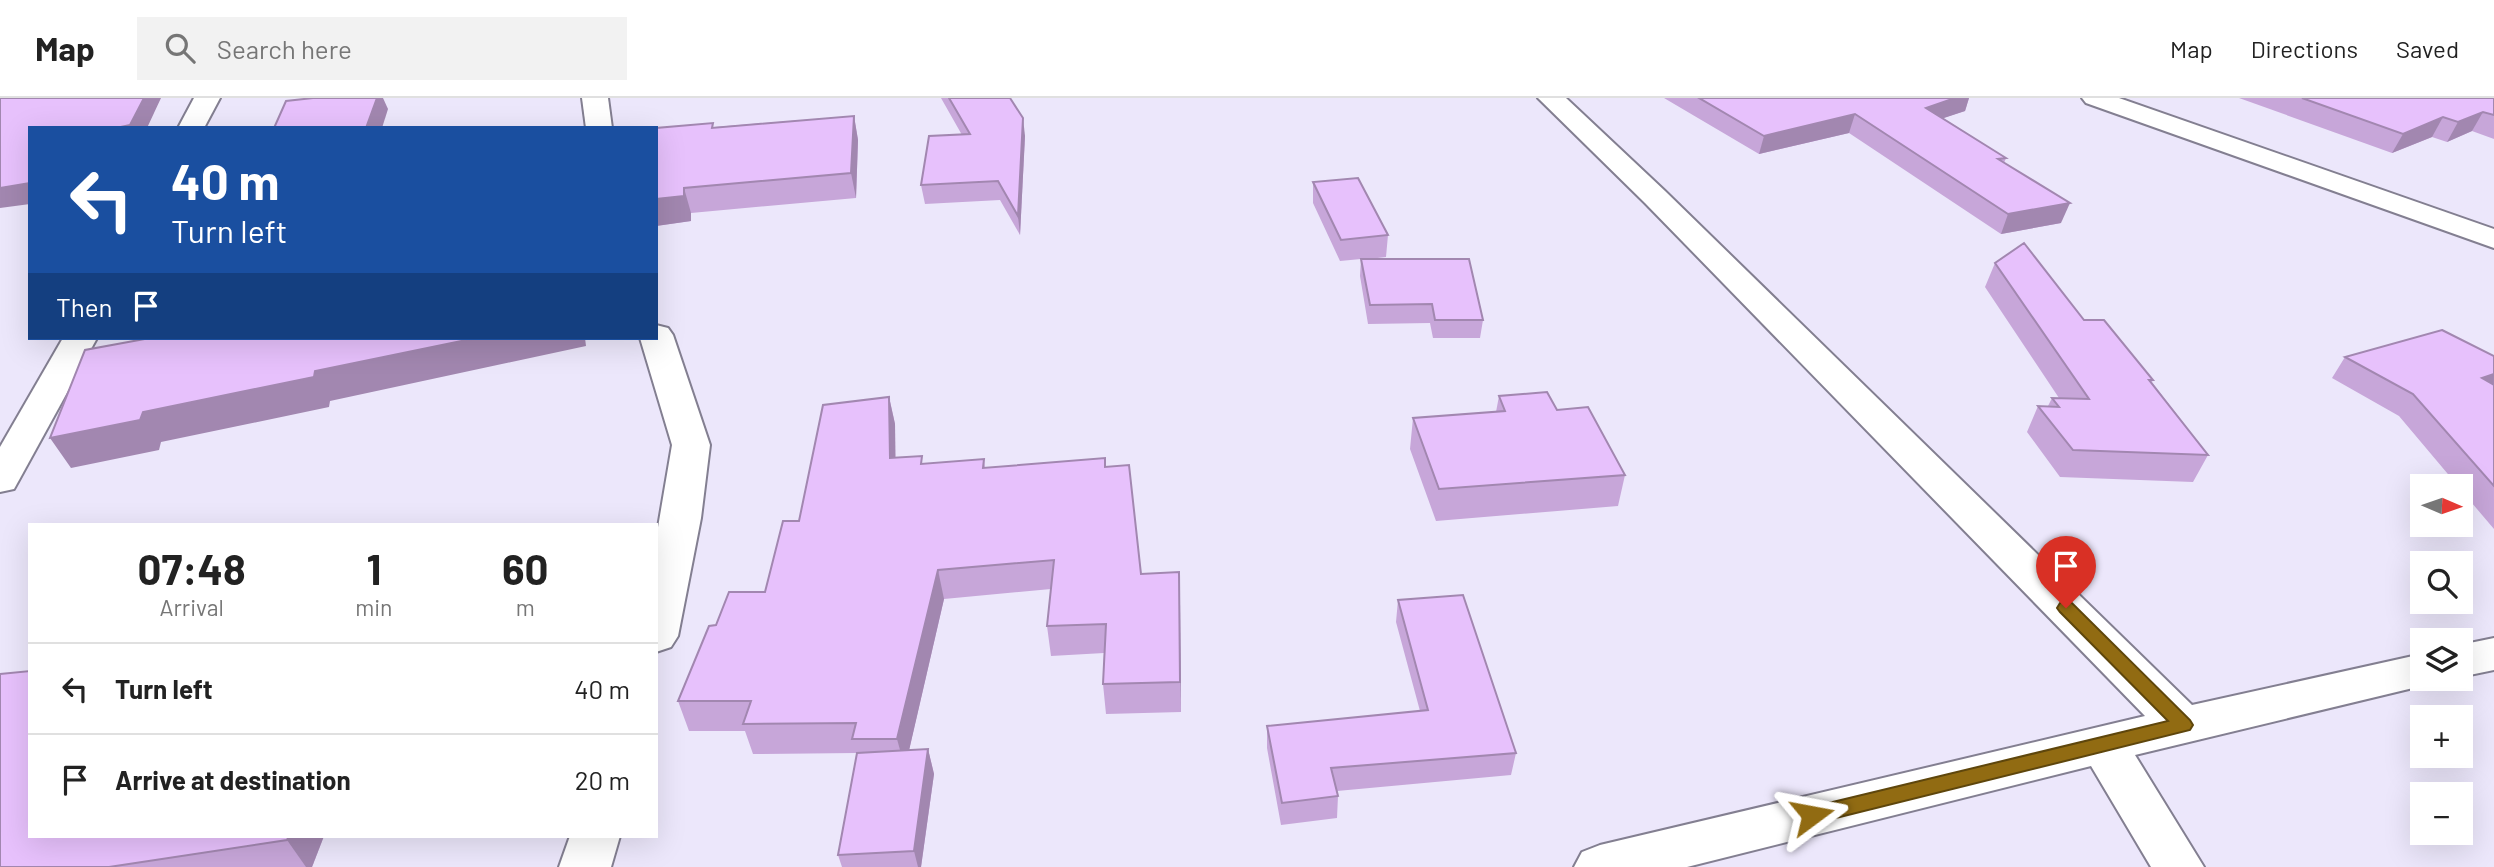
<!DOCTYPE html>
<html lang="en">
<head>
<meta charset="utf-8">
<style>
  :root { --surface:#fff; --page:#f2f2f2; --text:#222; --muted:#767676; --line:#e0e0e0 }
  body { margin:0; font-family:Barlow,sans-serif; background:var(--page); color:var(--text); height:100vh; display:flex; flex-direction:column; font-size:26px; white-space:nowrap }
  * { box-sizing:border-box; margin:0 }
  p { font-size:23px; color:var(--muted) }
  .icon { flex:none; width:38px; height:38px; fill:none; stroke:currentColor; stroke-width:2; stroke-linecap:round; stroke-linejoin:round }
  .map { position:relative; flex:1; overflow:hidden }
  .details { position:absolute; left:28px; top:425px; width:630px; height:315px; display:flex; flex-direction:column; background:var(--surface); border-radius:0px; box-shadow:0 7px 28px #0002 }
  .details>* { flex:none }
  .banner { position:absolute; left:28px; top:28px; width:630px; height:214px; border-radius:0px; box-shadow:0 7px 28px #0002; background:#1a4fa0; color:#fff; overflow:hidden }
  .needle { width:46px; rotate:92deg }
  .tools { position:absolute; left:2410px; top:376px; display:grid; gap:14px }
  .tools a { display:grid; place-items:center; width:63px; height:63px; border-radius:0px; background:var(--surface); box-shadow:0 7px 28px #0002; font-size:35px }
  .pin { position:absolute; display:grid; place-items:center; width:60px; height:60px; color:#fff; margin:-72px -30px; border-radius:50% 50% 50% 0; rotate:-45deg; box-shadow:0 0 7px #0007 }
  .pin .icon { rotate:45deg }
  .me { position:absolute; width:77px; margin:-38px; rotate:77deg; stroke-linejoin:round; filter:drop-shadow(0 0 5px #0008) }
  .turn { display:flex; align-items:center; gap:24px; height:147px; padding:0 28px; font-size:32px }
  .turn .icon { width:91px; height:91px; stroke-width:2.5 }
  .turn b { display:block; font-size:49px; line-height:60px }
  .then { display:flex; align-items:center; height:66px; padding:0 28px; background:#0003; gap:14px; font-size:26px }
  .eta { display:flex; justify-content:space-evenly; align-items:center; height:119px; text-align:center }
  .eta b { font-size:42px; font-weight:700; line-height:49px }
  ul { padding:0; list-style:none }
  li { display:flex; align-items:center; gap:21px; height:91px; padding:0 28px; border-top:2px solid var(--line) }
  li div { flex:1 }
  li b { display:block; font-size:26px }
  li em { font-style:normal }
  header { display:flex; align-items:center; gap:42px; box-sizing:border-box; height:98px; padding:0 35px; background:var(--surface); border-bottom:2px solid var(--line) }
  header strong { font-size:33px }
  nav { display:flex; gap:38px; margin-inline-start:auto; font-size:24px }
  .search { width:490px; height:63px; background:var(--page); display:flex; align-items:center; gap:18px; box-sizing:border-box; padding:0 24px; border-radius:0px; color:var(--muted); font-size:26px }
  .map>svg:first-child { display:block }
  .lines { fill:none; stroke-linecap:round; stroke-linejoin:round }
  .minor-casing { stroke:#837f91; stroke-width:4 }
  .minor { fill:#fff; fill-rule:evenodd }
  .wall { fill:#c7a6d9 }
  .shaded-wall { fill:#a287b0 }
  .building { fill:#e7c1fc; stroke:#a287b0; stroke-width:2 }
  .route { fill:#916b12; stroke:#5e460c; stroke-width:2 }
</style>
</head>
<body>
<header>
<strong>Map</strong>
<div class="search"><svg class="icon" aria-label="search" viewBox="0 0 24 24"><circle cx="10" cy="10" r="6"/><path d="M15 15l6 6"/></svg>Search here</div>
<nav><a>Map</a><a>Directions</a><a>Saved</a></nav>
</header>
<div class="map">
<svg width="2494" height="769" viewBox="0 0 2494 769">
  <rect width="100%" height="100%" fill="#ece7fb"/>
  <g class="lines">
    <defs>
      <g id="minor">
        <polygon points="194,0 220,0 204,30 178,30"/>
        <polygon points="582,0 608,0 612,30 586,30"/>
        <polygon points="1538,0 1566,0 1665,93 2192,607 2422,556 2422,581 2439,581 2438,584 2135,657 2204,769 2151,769 2091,668 1687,769 1574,769 1582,754 1600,747 2145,618 1645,105"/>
        <polygon points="2082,0 2119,0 2494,131 2494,150 2086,5"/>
        <polygon points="656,227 668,230 673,237 710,347 701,420 678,538 671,549 656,554 656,441 672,347 640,240 656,240"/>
        <polygon points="63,240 97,240 19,382 14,391 0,394 0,349"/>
        <polygon points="2494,540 2494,572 2460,579 2460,547"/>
        <polygon points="570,738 620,738 611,769 559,769"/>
      </g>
    </defs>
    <!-- minor casing -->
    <use href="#minor" class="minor-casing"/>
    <!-- minor -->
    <use href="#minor" class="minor"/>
  </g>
  <!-- wall -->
  <g class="wall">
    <polygon points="941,0 1010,0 1025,38 1020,137 1000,102 925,106 921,87 962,37"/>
    <polygon points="1664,0 1969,0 1965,13 1943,20 2006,60 2004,65 2061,125 2001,136 1849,35 1759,56"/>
    <polygon points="2239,0 2494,0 2494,41 2472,33 2447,44 2432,39 2392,55"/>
    <polygon points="854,18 858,42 856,100 691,115 691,123 656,128 714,29"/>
    <polygon points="1313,84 1388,137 1386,159 1369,161 1483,222 1480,240 1433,240 1430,225 1368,226 1360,178 1361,161 1340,163 1313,105"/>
    <polygon points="1995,165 2084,222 2153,282 2152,284 2208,357 2193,384 2060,379 2027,334 2038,308 2048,308 2052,300 2059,300 1985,189"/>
    <polygon points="2494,258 2494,431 2460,391 2460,388 2458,388 2399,318 2332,280 2345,259"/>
    <polygon points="1499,298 1557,312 1625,377 1618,408 1436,423 1410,351 1413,320 1496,314"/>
    <polygon points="889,299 895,326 895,360 923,366 984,361 985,370 1106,369 1141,476 1179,474 1181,614 1106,616 1103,586 1104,555 1051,558 1047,528 1051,491 944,501 909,652 928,651 934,676 921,769 842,769 838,757 857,658 856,655 753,656 745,633 689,633 678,603 716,527 765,494 799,423"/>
    <polygon points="1398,502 1516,655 1511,677 1337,693 1338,698 1337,720 1281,727 1267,650 1267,628 1420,613 1396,524"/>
    <polygon points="30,738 324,738 312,769 0,769"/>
  </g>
  <!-- shaded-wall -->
  <g class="shaded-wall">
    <polygon points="144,0 161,0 147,30 116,30"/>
    <polygon points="377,0 383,0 388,11 382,30 366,30"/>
    <polygon points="1955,0 1969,0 1965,13 1920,28 1926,10"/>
    <polygon points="2483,14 2472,33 2447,44 2458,24"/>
    <polygon points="1855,16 1849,35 1759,56 1764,38"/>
    <polygon points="854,18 858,42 856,100 851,75"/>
    <polygon points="2443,19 2432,39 2392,55 2403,36"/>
    <polygon points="1023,20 1025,38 1020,137 1018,118"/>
    <polygon points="30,85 30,106 0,110 0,90"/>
    <polygon points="684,90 691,115 691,123 656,128 656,101"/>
    <polygon points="2070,105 2061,125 2001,136 2008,116"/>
    <polygon points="476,240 585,240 586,248 330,303 329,309 161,344 159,352 71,370 50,340 143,314 315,273"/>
    <polygon points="2494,276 2494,293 2482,280"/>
    <polygon points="889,299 895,326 896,389 890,360"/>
    <polygon points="938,472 944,501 905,670 897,641"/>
    <polygon points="1179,474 1180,504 1181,614 1180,584"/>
    <polygon points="928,651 934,676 921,769 918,769 914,753"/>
    <polygon points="289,738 324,738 312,769 306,769 287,742"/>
  </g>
  <!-- building -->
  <g class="building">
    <polygon points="0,0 144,0 130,27 116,30 30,30 30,85 0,90"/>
    <polygon points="313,0 377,0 366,30 274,30 286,3"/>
    <polygon points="949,0 1010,0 1023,20 1018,118 998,83 921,87 929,38 970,36"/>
    <polygon points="1699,0 1955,0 1926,10 2006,60 1998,61 2070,105 2008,116 1855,16 1764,38"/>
    <polygon points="2302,0 2494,0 2494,17 2483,14 2458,24 2443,19 2403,36"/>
    <polygon points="854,18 851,75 684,90 684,98 656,101 656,30 713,25 712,30"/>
    <polygon points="1358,80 1388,137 1341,142 1313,84"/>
    <polygon points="2024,145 2084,222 2104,222 2153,282 2149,282 2208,357 2073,352 2038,308 2059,309 2052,300 2089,301 1995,165"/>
    <polygon points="1361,161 1469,161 1483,222 1435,222 1432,206 1370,207"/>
    <polygon points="2442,232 2494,258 2494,276 2482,280 2494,287 2494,388 2413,296 2345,259"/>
    <polygon points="150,240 476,240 315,273 314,279 143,314 140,322 50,340 85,252"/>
    <polygon points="1547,294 1557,312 1588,309 1625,377 1439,391 1413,320 1505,313 1499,298"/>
    <polygon points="889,299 890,360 922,358 921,366 984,361 983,370 1105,360 1105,369 1129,367 1141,476 1179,474 1180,584 1103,586 1106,526 1047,528 1054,462 938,472 897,641 852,641 856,625 743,626 751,603 678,603 709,528 716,527 729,494 765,494 783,423 799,423 823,307"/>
    <polygon points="1463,497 1516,655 1331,670 1338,698 1282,705 1267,628 1428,612 1398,502"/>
    <polygon points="30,573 30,738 289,738 287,742 109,769 0,769 0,576"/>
    <polygon points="928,651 914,753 838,757 857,655"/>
  </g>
  <!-- route -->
  <polygon class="route" points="2066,503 2072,505 2190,622 2193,627 2190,632 1812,726 1804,723 1801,717 1804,711 1812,709 2168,623 2060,514 2057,510 2060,505"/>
</svg>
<div class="tools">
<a><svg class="needle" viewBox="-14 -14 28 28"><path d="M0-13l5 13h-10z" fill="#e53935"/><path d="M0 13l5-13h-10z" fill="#767676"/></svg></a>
<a><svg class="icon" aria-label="search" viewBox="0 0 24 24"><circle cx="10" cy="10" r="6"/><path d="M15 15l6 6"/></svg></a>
<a><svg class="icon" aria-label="layers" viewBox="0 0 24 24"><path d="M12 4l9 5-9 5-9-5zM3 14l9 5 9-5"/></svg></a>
<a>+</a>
<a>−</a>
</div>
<div class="pin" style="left:2066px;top:510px;background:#d93025"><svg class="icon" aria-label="arrive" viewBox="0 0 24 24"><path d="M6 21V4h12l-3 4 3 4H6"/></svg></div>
<svg class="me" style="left:1812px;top:717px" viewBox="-20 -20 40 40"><path d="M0-17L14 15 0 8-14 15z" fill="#916b12" stroke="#fff" stroke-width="4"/></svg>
<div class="banner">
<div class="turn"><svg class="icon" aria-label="left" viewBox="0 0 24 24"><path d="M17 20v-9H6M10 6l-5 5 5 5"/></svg><div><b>40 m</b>Turn left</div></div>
<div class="then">Then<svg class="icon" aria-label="arrive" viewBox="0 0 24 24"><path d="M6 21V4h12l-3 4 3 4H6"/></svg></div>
</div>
<section class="details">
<div class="eta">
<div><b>07:48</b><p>Arrival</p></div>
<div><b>1</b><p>min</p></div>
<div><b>60</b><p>m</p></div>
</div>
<ul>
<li><svg class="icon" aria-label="left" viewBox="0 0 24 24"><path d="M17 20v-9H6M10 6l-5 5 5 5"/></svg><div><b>Turn left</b></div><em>40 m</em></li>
<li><svg class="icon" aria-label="arrive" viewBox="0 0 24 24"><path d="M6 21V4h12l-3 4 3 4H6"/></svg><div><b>Arrive at destination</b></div><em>20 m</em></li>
</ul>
</section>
</div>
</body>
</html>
